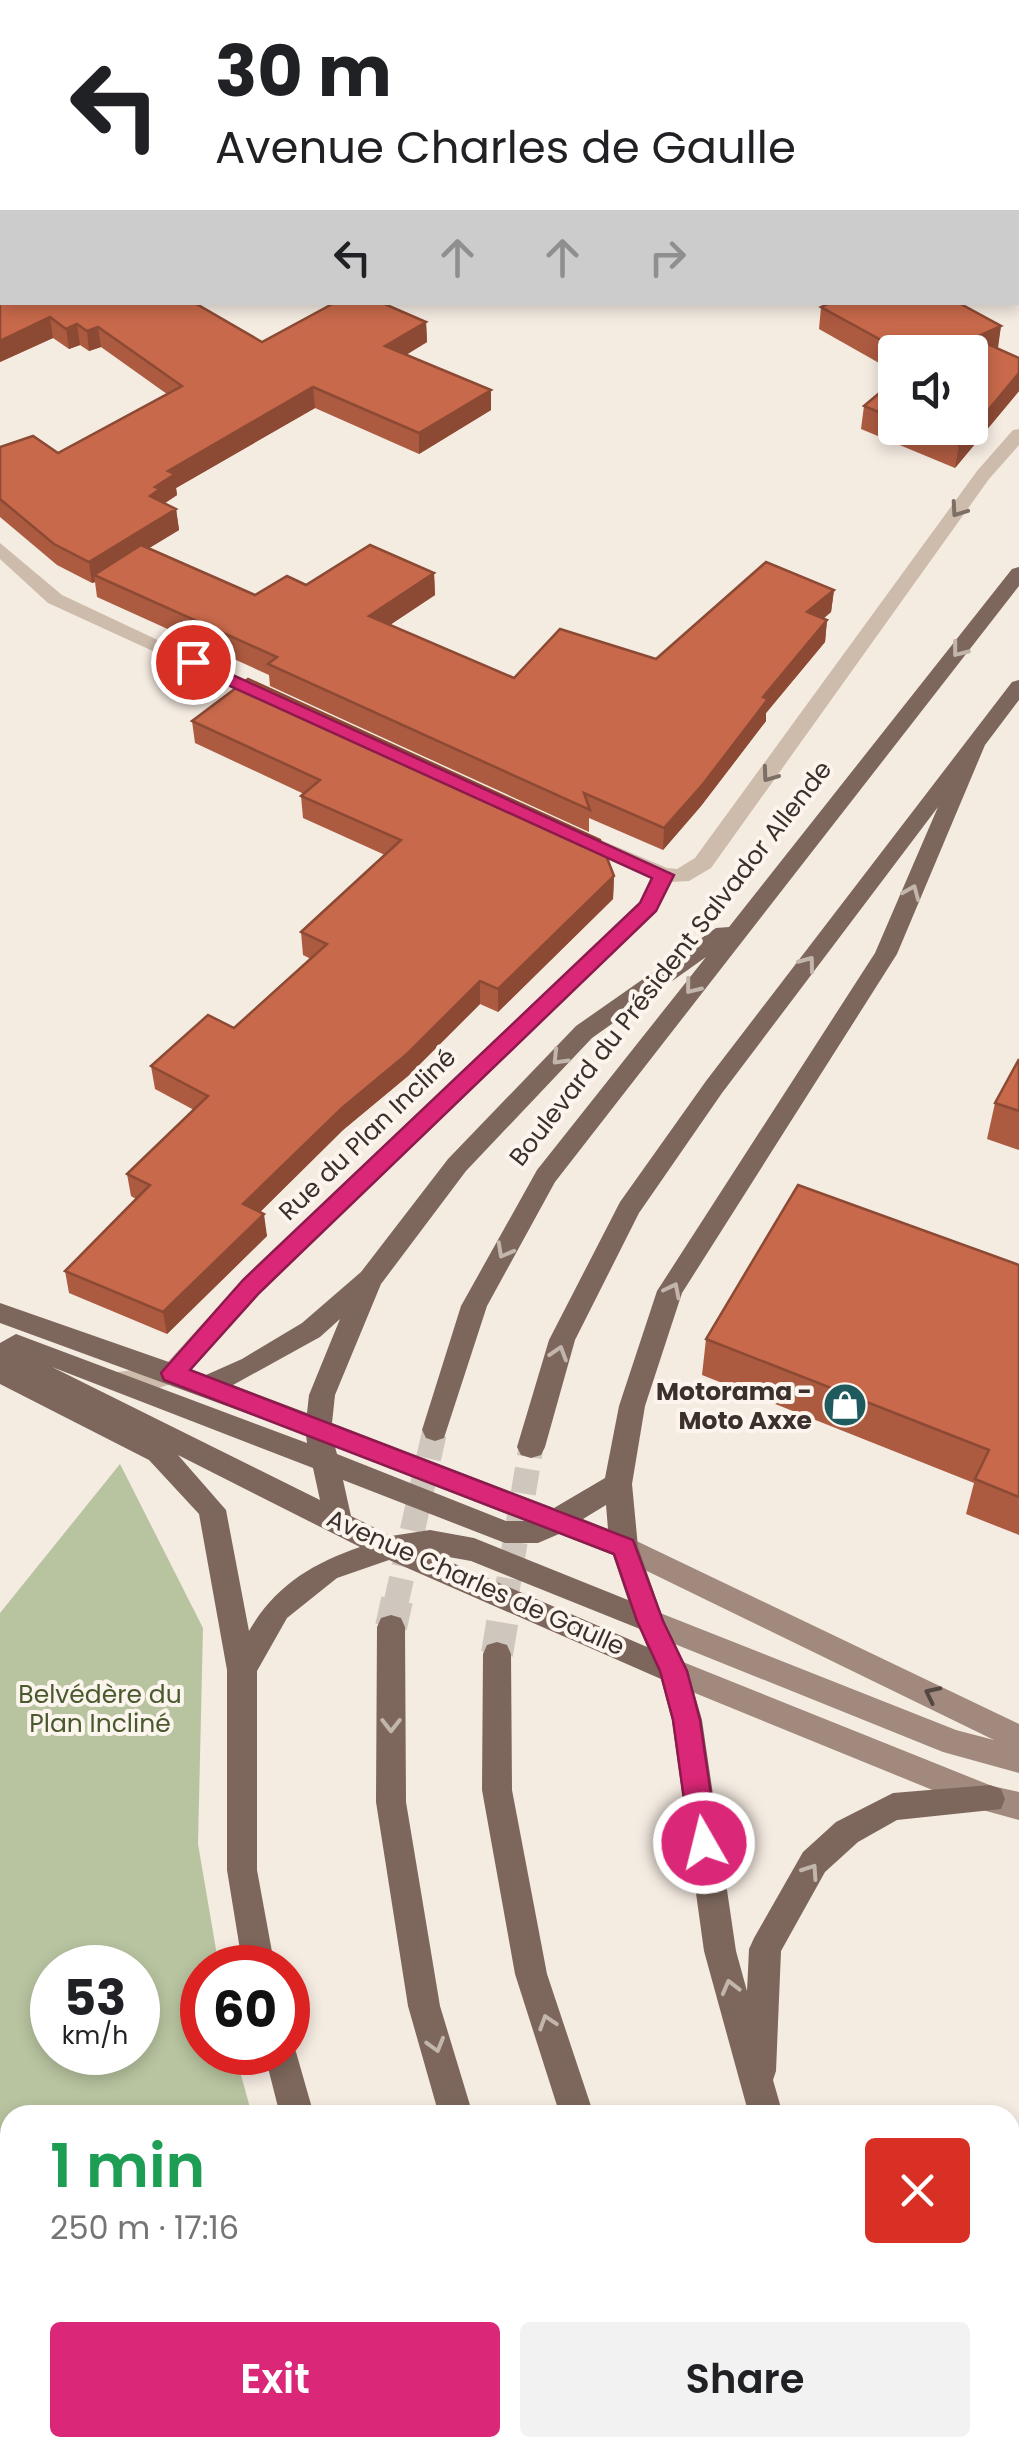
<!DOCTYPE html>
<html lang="en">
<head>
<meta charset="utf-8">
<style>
  :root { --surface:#fff; --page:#f2f2f2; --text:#202124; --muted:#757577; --accent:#db2777 }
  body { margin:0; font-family:Poppins,sans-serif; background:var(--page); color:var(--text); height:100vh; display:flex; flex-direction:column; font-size:38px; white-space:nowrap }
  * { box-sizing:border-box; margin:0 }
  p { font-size:32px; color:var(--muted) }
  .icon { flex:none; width:55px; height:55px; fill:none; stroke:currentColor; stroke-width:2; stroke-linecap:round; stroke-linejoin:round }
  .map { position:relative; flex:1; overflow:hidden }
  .panel { position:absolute; left:0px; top:2105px; width:1020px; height:352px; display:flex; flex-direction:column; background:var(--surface); border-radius:30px 30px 0 0; box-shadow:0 5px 15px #0003 }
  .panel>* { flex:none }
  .banner { position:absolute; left:0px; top:0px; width:1020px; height:305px; box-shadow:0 5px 15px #0003; background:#fff; color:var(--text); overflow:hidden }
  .controls { position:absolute; left:878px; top:335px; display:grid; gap:20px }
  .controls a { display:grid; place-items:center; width:110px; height:110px; border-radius:10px; background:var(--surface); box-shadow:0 5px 15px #0003; font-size:50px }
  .speed { position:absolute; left:30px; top:1945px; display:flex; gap:20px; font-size:50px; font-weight:700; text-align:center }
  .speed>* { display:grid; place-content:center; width:130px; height:130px; border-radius:50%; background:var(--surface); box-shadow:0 5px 15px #0003; line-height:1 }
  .speed small { font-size:25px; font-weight:400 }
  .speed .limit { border:15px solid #d22; background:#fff; color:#111 }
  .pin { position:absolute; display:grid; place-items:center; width:85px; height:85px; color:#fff; margin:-42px; border:5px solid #fff; border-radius:50%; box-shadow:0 2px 10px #0007 }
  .me { position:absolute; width:110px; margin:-55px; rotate:352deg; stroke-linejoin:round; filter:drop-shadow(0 0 8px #0008) }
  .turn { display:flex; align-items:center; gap:35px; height:210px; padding:0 50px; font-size:45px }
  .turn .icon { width:130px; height:130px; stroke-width:2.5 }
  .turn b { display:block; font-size:70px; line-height:85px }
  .lanes { display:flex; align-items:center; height:95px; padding:0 50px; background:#0003; justify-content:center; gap:50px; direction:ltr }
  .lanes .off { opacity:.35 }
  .round { display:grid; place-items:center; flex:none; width:105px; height:105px; border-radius:10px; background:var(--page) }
  .headline { display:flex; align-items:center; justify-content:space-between; height:170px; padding:0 50px }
  h1 { font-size:60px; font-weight:600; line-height:75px; color:#1e9e55 }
  .button { display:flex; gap:20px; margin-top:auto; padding:20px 50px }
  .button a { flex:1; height:115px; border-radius:10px; background:var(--accent); color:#fff; font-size:40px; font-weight:600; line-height:115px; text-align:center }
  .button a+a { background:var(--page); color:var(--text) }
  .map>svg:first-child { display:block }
  .green { fill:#b8c4a0; fill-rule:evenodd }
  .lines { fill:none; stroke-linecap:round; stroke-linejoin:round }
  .primary-tunnel-far1 { stroke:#cfc6bd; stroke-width:25; stroke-dasharray:25 12; stroke-linecap:butt }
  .primary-tunnel { stroke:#cfc6bd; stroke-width:32; stroke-dasharray:32 16; stroke-linecap:butt }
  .street { fill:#cdbbac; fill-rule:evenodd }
  .secondary { fill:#a18a7d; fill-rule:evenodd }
  .primary { fill:#7d675c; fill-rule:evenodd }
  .wall { fill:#ac5a40 }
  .shaded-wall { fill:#8c4a34 }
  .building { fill:#c8694b; stroke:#8c4a34; stroke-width:2.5 }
  .oneway { stroke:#7d6f65 }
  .oneway2 { stroke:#c2b5ac }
  .oneway3 { stroke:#544640 }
  .route { fill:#db2777; stroke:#8e194d; stroke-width:2.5 }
  .labels { text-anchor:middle; stroke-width:8; stroke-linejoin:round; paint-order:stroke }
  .street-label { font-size:25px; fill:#3b302b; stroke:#fbf5ee }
  .poi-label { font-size:25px; font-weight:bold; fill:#3b302b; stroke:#fbf5ee; text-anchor:end }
  .park-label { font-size:25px; fill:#4a5a2e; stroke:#fbf5ee }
</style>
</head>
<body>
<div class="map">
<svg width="1019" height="2457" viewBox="0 0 1019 2457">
  <rect width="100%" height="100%" fill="#f4ebe1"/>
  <!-- green -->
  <path class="green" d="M120,1464L203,1628L198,1844L219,1967L202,1968V2052L235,2053L252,2115H10V2448H389L394,2457H0V1613ZM52,1968H138V2052H52Z"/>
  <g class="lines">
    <!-- primary-tunnel-far1 -->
    <g class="primary-tunnel-far1">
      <polyline points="396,1603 435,1430"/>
      <polyline points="505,1603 531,1447"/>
    </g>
    <!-- primary-tunnel -->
    <g class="primary-tunnel">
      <polyline points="391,1627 397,1600"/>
      <polyline points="497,1654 506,1600"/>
    </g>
    <!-- street -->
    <g class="street">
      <polygon points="1018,273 1019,273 1019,284 1018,283"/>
      <polygon points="1019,429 1019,445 989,479 711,868 689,881 671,882 656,912 260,1294 182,1380 153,1390 110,1387 106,1380 110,1373 164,1366 242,1280 639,903 652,878 566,842 563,837 566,832 582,832 667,868 677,869 695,858 977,471 1013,430"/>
      <polygon points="0,543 62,595 279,697 276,701 262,701 48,603 0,559"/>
    </g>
    <!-- secondary -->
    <g class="secondary">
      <polygon points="624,1535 1019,1724 1019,1773 943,1752 640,1630 636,1621 640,1612 650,1609 956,1730 994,1740 614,1555 610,1547 614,1539"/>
      <polygon points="673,1658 992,1786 1019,1792 1019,1820 979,1809 663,1680 658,1671 663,1662"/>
    </g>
    <!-- primary -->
    <g class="primary">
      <path d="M1019,567V586L555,1182L487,1306L444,1438L435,1441L426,1438L422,1430L461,1306L537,1170L706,957L592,1038L466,1171L381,1284L335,1395L332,1423L554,1508L605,1478L619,1406L657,1291L875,953L938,807L722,1093L639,1213L575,1340L545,1447L541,1455L531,1458L521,1455L517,1447L549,1340L620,1202L706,1081L1012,682L1019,680V700L985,745L897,954L682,1293L645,1406L632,1484L638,1547L664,1621L688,1671L702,1720L736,1951L747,1991L749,1949L754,1938L803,1852L836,1822L893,1793L990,1785L1001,1789L1005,1799L1001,1809L897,1820L858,1842L825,1872L781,1951L776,2071L773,2080L783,2115H749L704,1951L672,1720L661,1679L389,1560L337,1578L287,1618L257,1671V1870L275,1968H243L227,1870V1670L199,1514L149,1460L0,1384V1343L16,1334L307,1443L306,1435L0,1323V1303L206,1375L242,1359L302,1323L361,1272L448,1159L576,1026L716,928L729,927L1012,569ZM340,1319L309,1395L307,1413L233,1385L320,1337ZM52,1367L313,1468L320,1500ZM335,1447L525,1521H506L337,1454ZM178,1455L360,1547C311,1564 275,1586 249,1631L226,1510ZM343,1480L505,1543H538L559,1534L613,1555L628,1600L474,1538L430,1530L391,1536L351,1516ZM606,1505L608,1529L583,1519ZM432,1554L471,1561L640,1629L647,1647Z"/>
      <polygon points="391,1615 401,1618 405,1627 406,1802 440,2006 473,2115 439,2115 408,2006 376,1802 377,1627 381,1618"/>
      <polygon points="497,1642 507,1645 511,1654 512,1790 547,1974 594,2115 560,2115 515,1974 482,1790 483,1654 487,1645"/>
      <polygon points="288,2039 296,2052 314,2115 280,2115 264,2052 288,2052"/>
      <polygon points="420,2448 457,2448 461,2457 424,2457"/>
      <polygon points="572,2448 609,2448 613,2457 576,2457"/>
      <polygon points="730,2448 768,2448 772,2457 734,2457"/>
      <polygon points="913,2448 950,2448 954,2457 917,2457"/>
    </g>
  </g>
  <!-- wall -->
  <g class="wall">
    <polygon points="0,0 2,2 2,302 262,342 426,322 427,342 406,355 491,390 491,410 419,454 315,408 176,488 177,495 165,503 176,509 179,530 149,548 255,595 306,585 434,573 435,595 390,625 514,678 656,659 834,590 831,612 823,619 827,620 825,642 766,713 766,721 701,806 663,850 589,818 589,832 270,686 269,675 97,597 95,582 92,583 57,565 0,517 0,447 58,453 167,394 101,347 89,351 80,345 69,349 53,338 0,362"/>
    <polygon points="233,0 694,0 698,2 236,2"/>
    <polygon points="812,0 1019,0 1019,225 1018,225 1018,2 818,2"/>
    <polygon points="832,302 957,302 1001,326 997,348 1019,358 1019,391 955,468 861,429 864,406 895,380 895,428 970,428 970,352 895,352 895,372 819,329 821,307"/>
    <polygon points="192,721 614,876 613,899 498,1012 480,1004 408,1076 343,1130 260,1212 267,1236 167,1334 69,1293 65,1271 136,1199 131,1196 127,1174 194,1110 155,1089 151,1066 234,1028 311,959 303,955 301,932 385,855 303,818 301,796 304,794 195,743"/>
    <polygon points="1019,1059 1019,1150 987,1139 995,1103"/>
    <polygon points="1019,1265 1019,1535 966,1514 974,1483 702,1375 706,1339"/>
  </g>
  <!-- shaded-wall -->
  <g class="shaded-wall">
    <polygon points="50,317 53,338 0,362 0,341"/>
    <polygon points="426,322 427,342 386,367 385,346"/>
    <polygon points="77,324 80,345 69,349 66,329"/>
    <polygon points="1001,326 998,348 974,338"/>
    <polygon points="98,327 101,347 89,351 87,331"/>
    <polygon points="1019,373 1019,391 955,468 959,445"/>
    <polygon points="313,387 315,408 176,488 177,495 162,505 150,496 168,471"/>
    <polygon points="491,390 491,410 419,454 419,433"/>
    <polygon points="176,509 179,530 100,578 94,575 95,582 92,583 89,562"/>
    <polygon points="434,573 435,595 370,638 369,616"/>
    <polygon points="834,590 831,612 805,634 807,612"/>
    <polygon points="827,620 825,642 766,713 766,721 701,806 663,850 664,828 763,697"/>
    <polygon points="614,876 613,899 498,1012 498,989"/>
    <polygon points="480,981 480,1004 408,1076 343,1130 246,1226 243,1204 342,1108"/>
    <polygon points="264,1214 267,1236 167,1334 163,1312"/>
  </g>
  <!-- building -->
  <g class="building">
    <polygon points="0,0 119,0 122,2 2,2 2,27 0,18"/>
    <polygon points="250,0 694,0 698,2 253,2"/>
    <polygon points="852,0 1019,0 1019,206 1018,206 1018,2 858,2"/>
    <polygon points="0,29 2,29 2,302 193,302 262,342 336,302 380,302 426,322 385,346 491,390 419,433 313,387 168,471 175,474 155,487 160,489 150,496 176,509 89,562 54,544 0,499 0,447 33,436 58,453 182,386 98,327 87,331 77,324 66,329 50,317 0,341"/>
    <polygon points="832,302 957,302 1001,326 974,338 1019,358 1019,373 959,445 915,428 970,428 970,352 903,352 821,307"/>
    <polygon points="895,380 895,419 864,406"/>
    <polygon points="141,545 255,595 287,576 306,585 370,545 434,573 369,616 514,678 560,629 656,659 766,562 834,590 807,612 827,620 763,697 768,699 703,784 664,828 584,793 590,810 268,664 277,657 94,575"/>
    <polygon points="248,679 600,840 614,876 498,989 480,981 407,1054 342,1108 243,1204 264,1214 163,1312 65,1271 150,1185 127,1174 208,1096 151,1066 208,1015 234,1028 327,944 301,932 401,840 301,796 320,780 192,721"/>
    <polygon points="1019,1059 1019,1111 995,1103"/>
    <polygon points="798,1185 1019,1265 1019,1497 975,1479 989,1450 706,1339"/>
  </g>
  <!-- one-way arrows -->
  <defs><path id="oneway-chevron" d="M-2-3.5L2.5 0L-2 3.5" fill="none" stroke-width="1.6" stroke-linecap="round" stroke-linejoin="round" transform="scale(2.5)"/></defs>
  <g class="oneway">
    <use href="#oneway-chevron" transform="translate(958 510) rotate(125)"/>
    <use href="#oneway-chevron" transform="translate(769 775) rotate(126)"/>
  </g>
  <g class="oneway2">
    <use href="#oneway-chevron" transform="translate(959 650) rotate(128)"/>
    <use href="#oneway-chevron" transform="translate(912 892) rotate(-67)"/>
    <use href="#oneway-chevron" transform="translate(808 963) rotate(-53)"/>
    <use href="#oneway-chevron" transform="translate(692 987) rotate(128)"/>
    <use href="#oneway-chevron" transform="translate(559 1058) rotate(134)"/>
    <use href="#oneway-chevron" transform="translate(504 1251) rotate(119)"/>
    <use href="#oneway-chevron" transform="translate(673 1290) rotate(-63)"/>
    <use href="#oneway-chevron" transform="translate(559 1353) rotate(-73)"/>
    <use href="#oneway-chevron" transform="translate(391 1725) rotate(90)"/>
    <use href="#oneway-chevron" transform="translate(811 1871) rotate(-56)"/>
    <use href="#oneway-chevron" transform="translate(730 1987) rotate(-105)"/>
    <use href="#oneway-chevron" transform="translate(547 2022) rotate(-108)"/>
    <use href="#oneway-chevron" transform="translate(436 2045) rotate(74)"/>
  </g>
  <use class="oneway3" href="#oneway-chevron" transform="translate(932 1694) rotate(-154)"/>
  <!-- route -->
  <polygon class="route" points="193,657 674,875 656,911 259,1293 190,1370 633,1540 663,1621 687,1671 700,1720 718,1843 714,1852 704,1855 694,1852 690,1843 673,1720 660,1671 637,1621 614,1554 164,1380 161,1373 243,1280 640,903 652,878 186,666 184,662"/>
  <!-- icons -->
  <defs>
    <symbol id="shop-disc" viewBox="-11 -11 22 22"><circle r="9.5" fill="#1f5a5e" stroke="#fbf5ee"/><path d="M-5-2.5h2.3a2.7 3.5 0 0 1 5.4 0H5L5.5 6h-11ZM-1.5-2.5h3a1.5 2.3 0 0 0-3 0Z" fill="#fff"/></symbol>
  </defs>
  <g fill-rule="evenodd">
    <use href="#shop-disc" x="820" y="1380" width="50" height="50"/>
  </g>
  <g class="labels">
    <!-- street labels -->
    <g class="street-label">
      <text transform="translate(670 963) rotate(-52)" y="9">Boulevard du Président Salvador Allende</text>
      <text transform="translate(367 1134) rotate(-44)" y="9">Rue du Plan Incliné</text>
      <text transform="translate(476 1582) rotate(24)" y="9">Avenue Charles de Gaulle</text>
    </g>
    <!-- poi labels -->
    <g class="poi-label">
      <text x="812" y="1400">Motorama -<tspan x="812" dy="29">Moto Axxe</tspan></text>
    </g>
    <!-- park labels -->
    <g class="park-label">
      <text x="100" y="1703">Belvédère du<tspan x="100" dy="29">Plan Incliné</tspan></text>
    </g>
  </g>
</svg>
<div class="controls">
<a><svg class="icon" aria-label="sound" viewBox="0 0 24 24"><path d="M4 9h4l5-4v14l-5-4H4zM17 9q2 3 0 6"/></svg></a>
</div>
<div class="speed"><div>53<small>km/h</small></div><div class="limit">60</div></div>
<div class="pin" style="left:193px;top:662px;background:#d93025"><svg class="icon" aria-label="arrive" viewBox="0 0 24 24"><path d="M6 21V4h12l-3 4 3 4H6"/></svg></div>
<svg class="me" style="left:704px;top:1843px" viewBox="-20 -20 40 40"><circle r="17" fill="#db2777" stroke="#fff" stroke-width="3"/><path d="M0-11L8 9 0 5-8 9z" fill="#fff"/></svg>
<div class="banner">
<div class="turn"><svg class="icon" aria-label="left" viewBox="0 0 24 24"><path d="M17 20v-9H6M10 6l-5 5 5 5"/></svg><div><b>30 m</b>Avenue Charles de Gaulle</div></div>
<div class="lanes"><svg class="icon" aria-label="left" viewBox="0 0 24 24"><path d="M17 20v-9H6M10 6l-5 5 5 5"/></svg><svg class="icon off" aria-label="ahead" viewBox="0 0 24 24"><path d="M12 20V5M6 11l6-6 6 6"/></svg><svg class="icon off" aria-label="ahead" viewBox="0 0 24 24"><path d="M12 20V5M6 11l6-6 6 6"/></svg><svg class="icon off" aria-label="right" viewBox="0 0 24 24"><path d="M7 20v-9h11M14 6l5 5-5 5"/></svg></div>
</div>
<section class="panel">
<div class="headline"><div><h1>1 min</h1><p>250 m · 17:16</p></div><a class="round" style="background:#d93025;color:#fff"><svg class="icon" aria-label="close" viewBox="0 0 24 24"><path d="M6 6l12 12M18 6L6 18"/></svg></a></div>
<div class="button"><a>Exit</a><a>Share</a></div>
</section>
</div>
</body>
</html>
